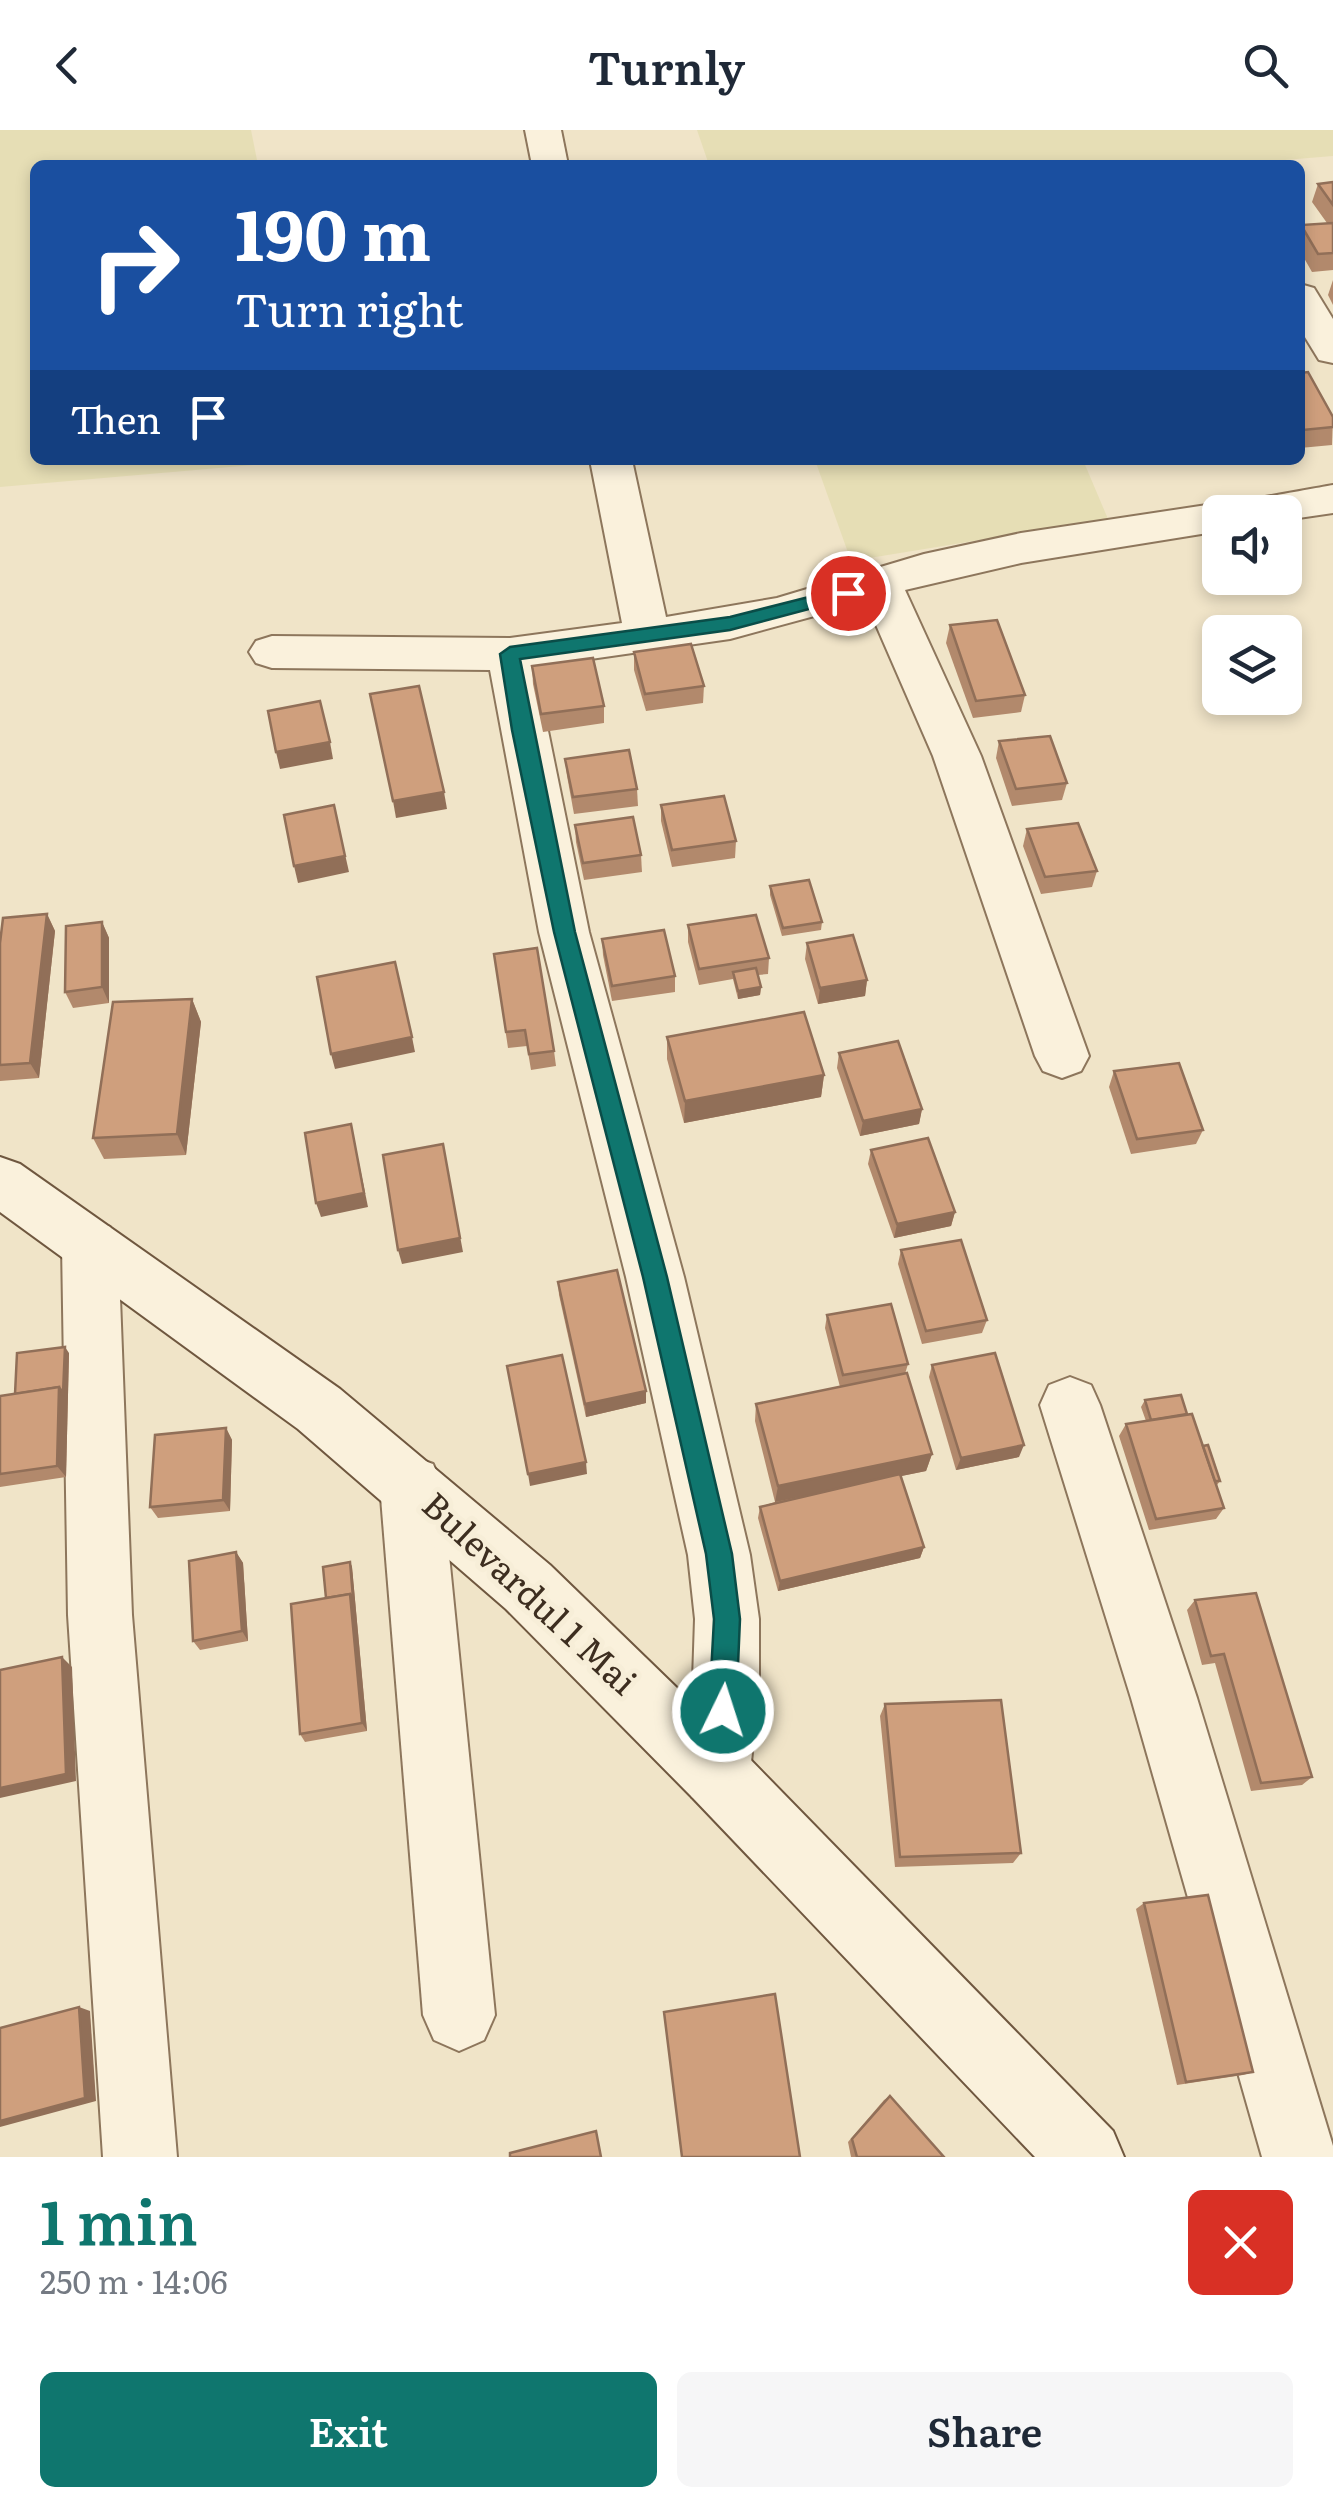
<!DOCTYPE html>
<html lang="en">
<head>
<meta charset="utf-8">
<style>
  :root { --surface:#fff; --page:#f6f6f7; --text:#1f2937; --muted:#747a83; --accent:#0f766e }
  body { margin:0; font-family:Literata,serif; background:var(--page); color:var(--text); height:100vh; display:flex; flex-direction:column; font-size:38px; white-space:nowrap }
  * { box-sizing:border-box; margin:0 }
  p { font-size:32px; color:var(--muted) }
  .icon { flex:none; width:55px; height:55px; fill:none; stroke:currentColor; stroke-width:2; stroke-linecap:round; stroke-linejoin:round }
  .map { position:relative; height:2027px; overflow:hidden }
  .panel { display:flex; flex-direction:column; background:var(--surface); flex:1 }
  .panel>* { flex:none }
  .hud { position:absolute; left:30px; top:30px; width:1275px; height:305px; border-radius:15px; box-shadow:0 5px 15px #0003; background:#1a4fa0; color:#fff; overflow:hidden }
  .fabs { position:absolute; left:1202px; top:365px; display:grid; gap:20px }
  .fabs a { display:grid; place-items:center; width:100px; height:100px; border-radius:15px; background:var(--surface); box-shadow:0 5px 15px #0003; font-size:50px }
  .pin { position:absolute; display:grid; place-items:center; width:85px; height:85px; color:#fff; margin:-42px; border:5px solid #fff; border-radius:50%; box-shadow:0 2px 10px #0007 }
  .me { position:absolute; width:110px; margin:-55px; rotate:4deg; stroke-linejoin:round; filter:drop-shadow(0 0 8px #0008) }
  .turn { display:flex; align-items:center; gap:35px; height:210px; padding:0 40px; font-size:45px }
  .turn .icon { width:130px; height:130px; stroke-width:2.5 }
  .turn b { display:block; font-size:70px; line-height:85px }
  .then { display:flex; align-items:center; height:95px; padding:0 40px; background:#0003; gap:20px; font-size:38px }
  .round { display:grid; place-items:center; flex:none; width:105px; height:105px; border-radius:15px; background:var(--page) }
  .head { display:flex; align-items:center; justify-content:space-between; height:170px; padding:0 40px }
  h1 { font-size:60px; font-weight:600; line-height:75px; color:var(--accent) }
  .primary-button { display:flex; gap:20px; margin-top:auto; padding:20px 40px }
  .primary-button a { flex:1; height:115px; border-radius:15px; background:var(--accent); color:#fff; font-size:40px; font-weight:600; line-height:115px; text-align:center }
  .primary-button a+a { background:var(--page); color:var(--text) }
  header { display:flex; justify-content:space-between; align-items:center; height:130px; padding:0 40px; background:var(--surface); font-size:45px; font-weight:600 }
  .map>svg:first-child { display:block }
  .farmland { fill:#e6deb5 }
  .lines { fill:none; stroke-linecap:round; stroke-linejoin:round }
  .minor-casing { stroke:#8d765c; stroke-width:4 }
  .secondary-casing { stroke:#6f573f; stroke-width:4 }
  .minor { fill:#faf1dc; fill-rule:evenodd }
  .secondary { fill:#faf1dc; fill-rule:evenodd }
  .wall { fill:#b2896c }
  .shaded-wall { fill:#916f58 }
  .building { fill:#cf9f7d; stroke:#916f58; stroke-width:2.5 }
  .route { fill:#0f766e; stroke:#0a4d48; stroke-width:2.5 }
  .labels { text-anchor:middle; stroke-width:10; stroke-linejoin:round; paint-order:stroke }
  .street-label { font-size:35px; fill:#3d2e20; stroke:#f7eed8 }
</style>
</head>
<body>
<header><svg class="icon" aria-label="back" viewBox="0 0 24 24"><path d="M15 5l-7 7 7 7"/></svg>Turnly<svg class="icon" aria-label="search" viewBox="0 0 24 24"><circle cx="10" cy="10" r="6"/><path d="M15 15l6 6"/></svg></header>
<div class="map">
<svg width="1333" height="2027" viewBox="0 0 1333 2027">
  <rect width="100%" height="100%" fill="#f0e4c8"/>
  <!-- farmland -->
  <g class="farmland">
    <polygon points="0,0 251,0 258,35 35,35 35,330 312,330 0,357"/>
    <polygon points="697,0 1333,0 1333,26 1225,35 709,35"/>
    <polygon points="815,330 1083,330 1108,389 851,431"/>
  </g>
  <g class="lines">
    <defs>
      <g id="minor">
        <polygon points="525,0 561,0 568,35 532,35"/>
        <polygon points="1300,154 1314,158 1333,189 1333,233 1319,230 1300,199"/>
        <path d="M590,330H632L666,487L777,468L924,424L1021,403L1220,373C1227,375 1315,358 1333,355V383L1285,390V382H1220V401L1021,433L905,460L981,626L1089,926L1081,941L1062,948L1043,941L1035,926L933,626L866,472L730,509L535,537L589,802L684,1147L750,1425L759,1489V1550L750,1643L740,1667L716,1677L692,1667L682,1643L693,1550L695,1489L688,1425L626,1147L539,802L490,540L272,538L256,533L249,522L256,511L272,506L510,508L622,493Z"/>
        <polygon points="90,1090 110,1097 118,1115 132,1485 177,2027 103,2027 68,1485 62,1115 70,1097"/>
        <polygon points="1070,1247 1091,1255 1100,1275 1197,1568 1333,2016 1333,2027 1262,2027 1131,1568 1040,1275 1049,1255"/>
        <polygon points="411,1326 433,1334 442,1355 495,1885 484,1910 459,1921 434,1910 423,1885 380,1355 389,1334"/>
      </g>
      <polygon id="secondary" points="0,1027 20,1034 340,1259 550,1435 740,1619 1113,2001 1124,2027 1035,2027 692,1667 506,1479 298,1299 0,1082"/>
    </defs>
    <!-- minor casing -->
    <use href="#minor" class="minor-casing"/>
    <!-- secondary casing -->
    <use href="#secondary" class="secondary-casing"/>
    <!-- minor -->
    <use href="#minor" class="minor"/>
    <!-- secondary -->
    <use href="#secondary" class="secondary"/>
  </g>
  <!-- wall -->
  <g class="wall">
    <polygon points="1333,52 1333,140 1312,142 1300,121 1300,100 1301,95 1327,93 1312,72 1318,54"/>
    <polygon points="1333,150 1333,175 1328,165"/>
    <polygon points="1300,243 1333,287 1332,315 1300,318"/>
    <polygon points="950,495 1025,565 1021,582 973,588 946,513"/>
    <polygon points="634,522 704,556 703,573 646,581 634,540"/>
    <polygon points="532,536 604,576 604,593 543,602 533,554"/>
    <polygon points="999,611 1067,653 1062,670 1012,676 996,628"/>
    <polygon points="565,629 637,659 638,676 574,684 567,646"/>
    <polygon points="661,675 736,711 735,728 672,737 661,691"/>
    <polygon points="575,695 641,725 642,742 584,750 576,712"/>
    <polygon points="1027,699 1097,741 1092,757 1041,764 1023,716"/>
    <polygon points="770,756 822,792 821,800 782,806 770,765"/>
    <polygon points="47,784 55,801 39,948 0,951 0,813"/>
    <polygon points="102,792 109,808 109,873 73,878 65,862"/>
    <polygon points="688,795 769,828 768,844 758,845 761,857 760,865 738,869 733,849 699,855 688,812"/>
    <polygon points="602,809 675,846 675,862 612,871 603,825"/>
    <polygon points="807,813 867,850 865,866 818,874 805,829"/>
    <polygon points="494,824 554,921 556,936 531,940 527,916 508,918"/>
    <polygon points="192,869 201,892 186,1025 104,1029 93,1008"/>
    <polygon points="667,907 824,945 821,967 684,993 667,929"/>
    <polygon points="839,923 922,979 919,994 860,1006 837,938"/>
    <polygon points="1114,941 1203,1000 1196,1014 1131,1024 1109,957"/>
    <polygon points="871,1020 955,1082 951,1096 894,1108 868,1034"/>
    <polygon points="901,1120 987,1190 982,1203 922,1214 898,1134"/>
    <polygon points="558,1152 646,1261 646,1273 586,1287 559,1165"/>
    <polygon points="827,1185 908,1234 905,1244 932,1324 926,1341 901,1346 924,1417 920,1428 778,1461 758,1388 760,1377 775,1372 755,1291 756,1274 840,1257 825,1198"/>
    <polygon points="69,1223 66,1347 0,1357 0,1266 15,1264"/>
    <polygon points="932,1235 1019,1327 956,1340 929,1247"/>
    <polygon points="1145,1270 1187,1284 1220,1351 1217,1355 1224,1378 1216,1389 1149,1400 1119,1306 1126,1294 1146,1291 1141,1277"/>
    <polygon points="226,1298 232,1310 230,1381 158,1388 150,1377"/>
    <polygon points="236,1422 243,1433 248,1511 200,1520 193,1511"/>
    <polygon points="350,1432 352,1437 367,1601 305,1612 300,1604"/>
    <polygon points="1195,1470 1312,1647 1302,1655 1251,1661 1215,1533 1202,1535 1187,1480"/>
    <polygon points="885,1574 1021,1723 1013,1733 895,1737 880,1586"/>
    <polygon points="1144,1773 1253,1942 1243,1945 1177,1955 1136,1779"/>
    <polygon points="890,1966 944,2027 851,2027 848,2012 884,1970"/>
  </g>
  <!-- shaded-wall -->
  <g class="shaded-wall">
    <polygon points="330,612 333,629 280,639 276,622"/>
    <polygon points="444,662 447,679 396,688 393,671"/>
    <polygon points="334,675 349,742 298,753 294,736"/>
    <polygon points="47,784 55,801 39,948 30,933"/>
    <polygon points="102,792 109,808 109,873 102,857"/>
    <polygon points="867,850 865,866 818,874 820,858"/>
    <polygon points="761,857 760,865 738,869 738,861"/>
    <polygon points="192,869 201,892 186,1025 177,1004"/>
    <polygon points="412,907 415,922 335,939 331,924"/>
    <polygon points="824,945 821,967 684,993 685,971"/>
    <polygon points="922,979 919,994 860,1006 863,991"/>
    <polygon points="351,994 368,1077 321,1087 316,1073"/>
    <polygon points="443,1014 463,1122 402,1134 398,1120"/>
    <polygon points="955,1082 951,1096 894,1108 897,1094"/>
    <polygon points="65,1217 69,1223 66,1347 57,1336 59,1257"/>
    <polygon points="646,1261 646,1273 586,1287 585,1274"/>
    <polygon points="226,1298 232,1310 230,1381 223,1370"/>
    <polygon points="1024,1315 1019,1327 956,1340 961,1328"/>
    <polygon points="932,1324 926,1341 775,1372 778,1356"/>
    <polygon points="586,1332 587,1344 530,1356 528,1344"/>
    <polygon points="924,1417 920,1428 778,1461 780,1451"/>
    <polygon points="236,1422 243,1433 248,1511 242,1501"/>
    <polygon points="350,1432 352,1437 367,1601 362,1593 350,1464"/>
    <polygon points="62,1527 72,1537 76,1651 0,1668 0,1658"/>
    <polygon points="79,1877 90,1881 96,1971 0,1997 0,1991"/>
  </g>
  <!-- building -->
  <g class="building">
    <polygon points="1333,52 1333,75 1318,54"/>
    <polygon points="1333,93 1333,123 1318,124 1301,95"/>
    <polygon points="1308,242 1333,287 1333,297 1303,300 1300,295 1300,243"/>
    <polygon points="997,490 1025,565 976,571 950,495"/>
    <polygon points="691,514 704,556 645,564 634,522"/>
    <polygon points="593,528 604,576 541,584 532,536"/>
    <polygon points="419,556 444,662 393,671 370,564"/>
    <polygon points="320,571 330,612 276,622 268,581"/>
    <polygon points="1050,606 1067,653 1016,659 999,611"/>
    <polygon points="629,620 637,659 573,667 565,629"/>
    <polygon points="724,666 736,711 672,720 661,675"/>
    <polygon points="334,675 345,726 294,736 284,685"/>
    <polygon points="633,687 641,725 583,733 575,695"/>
    <polygon points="1078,693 1097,741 1045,747 1027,699"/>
    <polygon points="809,750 822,792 783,798 770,756"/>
    <polygon points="47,784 30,933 0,935 0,813 3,788"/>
    <polygon points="756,785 769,828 699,839 688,795"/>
    <polygon points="102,792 102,857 65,862 66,796"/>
    <polygon points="664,800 675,846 612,856 602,809"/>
    <polygon points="853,805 867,850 820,858 807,813"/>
    <polygon points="537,818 554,921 529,924 525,900 506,902 494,824"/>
    <polygon points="395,832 412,907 331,924 317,847"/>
    <polygon points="756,838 761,857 738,861 733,842"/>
    <polygon points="192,869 177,1004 93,1008 113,872"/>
    <polygon points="804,882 824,945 685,971 667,907"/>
    <polygon points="898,911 922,979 863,991 839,923"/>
    <polygon points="1179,933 1203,1000 1137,1009 1114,941"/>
    <polygon points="351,994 364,1063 316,1073 305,1003"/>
    <polygon points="928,1008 955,1082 897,1094 871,1020"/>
    <polygon points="443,1014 460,1108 398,1120 383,1025"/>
    <polygon points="961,1110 987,1190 926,1201 901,1120"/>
    <polygon points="617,1140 646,1261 585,1274 558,1152"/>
    <polygon points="891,1174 908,1234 843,1245 827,1185"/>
    <polygon points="65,1217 63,1263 59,1257 15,1264 17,1223"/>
    <polygon points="995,1223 1024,1315 961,1328 932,1235"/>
    <polygon points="562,1225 586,1332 528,1344 507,1236"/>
    <polygon points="907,1243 932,1324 778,1356 756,1274"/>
    <polygon points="59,1257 57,1336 0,1344 0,1266"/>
    <polygon points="1181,1265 1187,1284 1151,1290 1145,1270"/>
    <polygon points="1192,1284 1224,1378 1156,1389 1126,1294"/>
    <polygon points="226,1298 223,1370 150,1377 155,1305"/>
    <polygon points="1208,1315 1220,1351 1215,1351 1203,1316"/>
    <polygon points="900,1344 924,1417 780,1451 760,1377"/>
    <polygon points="236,1422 242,1501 193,1511 189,1431"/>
    <polygon points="350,1432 353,1468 350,1464 326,1468 323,1437"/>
    <polygon points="1256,1463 1312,1647 1261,1653 1224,1524 1211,1526 1195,1470"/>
    <polygon points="350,1464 362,1593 300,1604 291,1474"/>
    <polygon points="62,1527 66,1644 0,1658 0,1540"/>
    <polygon points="1001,1570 1021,1723 900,1727 885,1574"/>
    <polygon points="1208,1765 1253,1942 1186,1952 1144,1773"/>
    <polygon points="775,1864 800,2027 682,2027 664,1882"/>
    <polygon points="79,1877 85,1968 0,1991 0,1898"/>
    <polygon points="890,1966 944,2027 857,2027 852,2009"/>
    <polygon points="596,2001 601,2027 510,2027 510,2023"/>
  </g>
  <!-- route -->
  <polygon class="route" points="848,457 854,459 854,467 730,500 520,529 575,802 667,1147 732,1424 740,1489 736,1581 732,1590 723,1594 713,1590 709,1581 714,1489 706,1424 643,1147 554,802 512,600 500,524 510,517 730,487"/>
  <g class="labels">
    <!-- street labels -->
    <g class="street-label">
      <text transform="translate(529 1464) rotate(43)" y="12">Bulevardul 1 Mai</text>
    </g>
  </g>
</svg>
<div class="fabs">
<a><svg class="icon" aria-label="sound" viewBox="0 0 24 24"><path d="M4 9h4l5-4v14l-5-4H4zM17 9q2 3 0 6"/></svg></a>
<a><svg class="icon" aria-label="layers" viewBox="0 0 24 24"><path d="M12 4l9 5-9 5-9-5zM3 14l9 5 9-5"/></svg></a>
</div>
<div class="pin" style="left:848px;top:463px;background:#d93025"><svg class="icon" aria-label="arrive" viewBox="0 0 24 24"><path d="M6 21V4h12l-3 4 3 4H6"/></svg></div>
<svg class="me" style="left:723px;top:1581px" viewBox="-20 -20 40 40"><circle r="17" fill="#0f766e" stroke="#fff" stroke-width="3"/><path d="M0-11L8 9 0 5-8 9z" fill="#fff"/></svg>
<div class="hud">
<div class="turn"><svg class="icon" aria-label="right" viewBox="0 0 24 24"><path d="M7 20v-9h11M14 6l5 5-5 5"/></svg><div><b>190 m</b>Turn right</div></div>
<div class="then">Then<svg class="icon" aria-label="arrive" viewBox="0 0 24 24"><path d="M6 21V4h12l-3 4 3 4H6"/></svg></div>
</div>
</div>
<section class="panel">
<div class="head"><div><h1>1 min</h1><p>250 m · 14:06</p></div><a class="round" style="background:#d93025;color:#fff"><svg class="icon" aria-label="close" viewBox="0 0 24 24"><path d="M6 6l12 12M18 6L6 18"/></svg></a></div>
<div class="primary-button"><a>Exit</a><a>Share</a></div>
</section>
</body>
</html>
